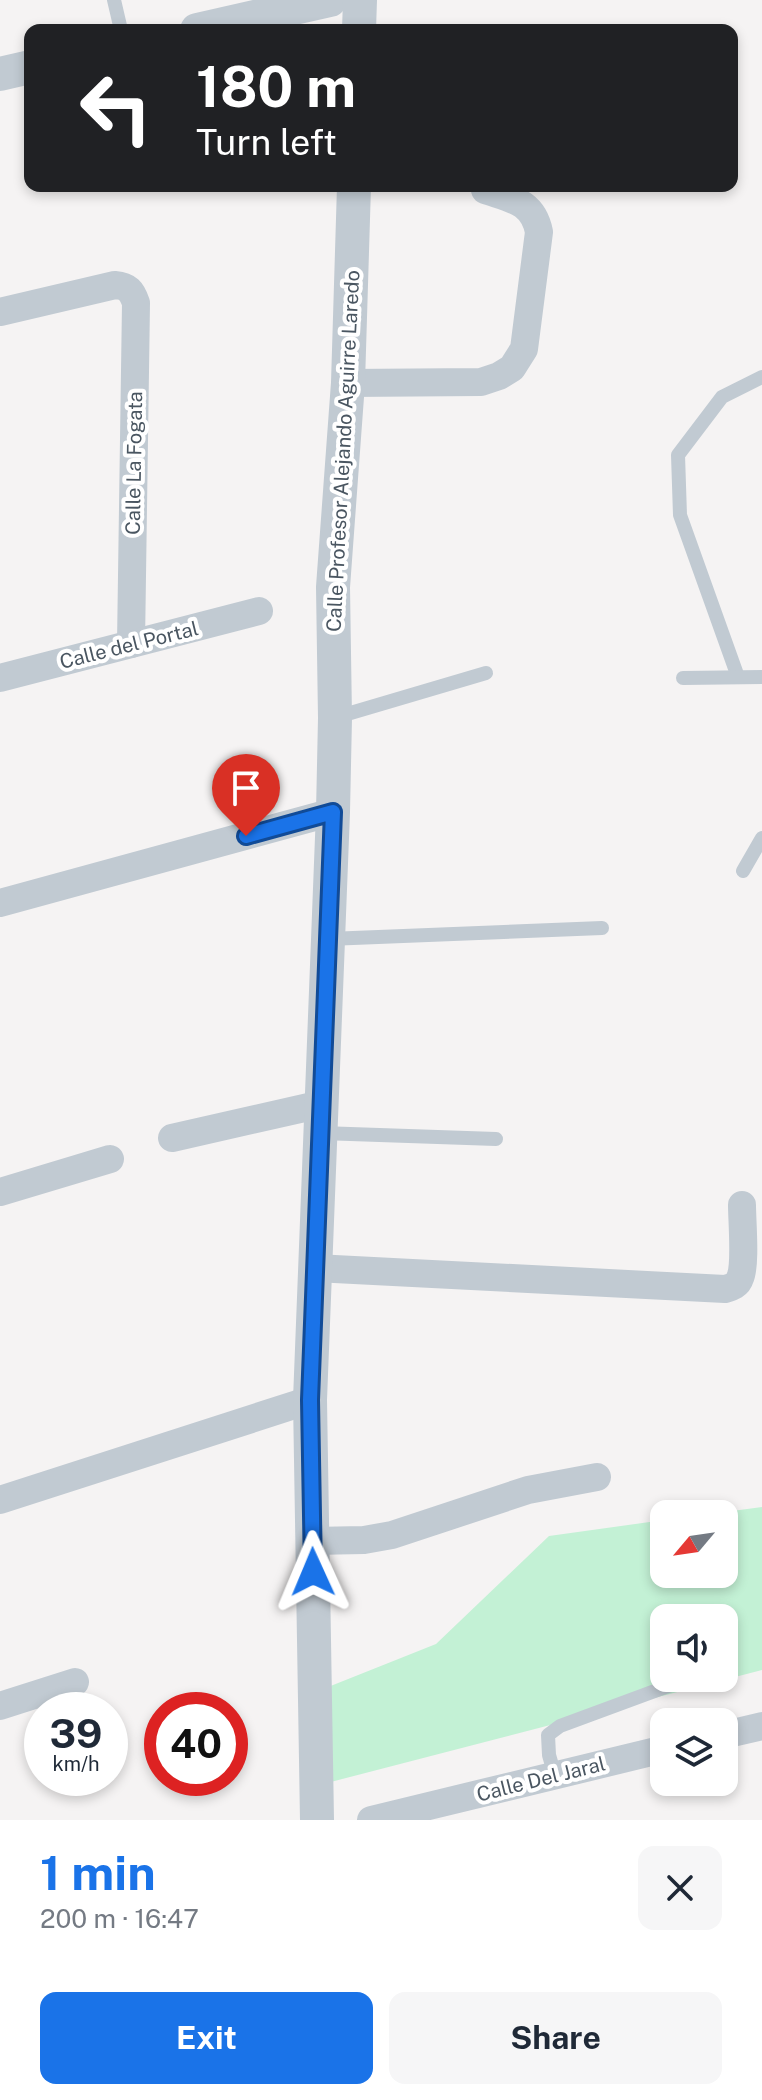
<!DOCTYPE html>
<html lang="en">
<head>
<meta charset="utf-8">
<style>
  :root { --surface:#fff; --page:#f6f6f7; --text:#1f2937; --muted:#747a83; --accent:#1a73e8 }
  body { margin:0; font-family:"Public Sans",sans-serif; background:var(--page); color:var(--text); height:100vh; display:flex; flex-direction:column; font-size:30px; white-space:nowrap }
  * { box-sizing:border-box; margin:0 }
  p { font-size:26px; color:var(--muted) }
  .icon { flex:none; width:44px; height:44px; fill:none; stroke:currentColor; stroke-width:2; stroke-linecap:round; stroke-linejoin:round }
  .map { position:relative; height:1820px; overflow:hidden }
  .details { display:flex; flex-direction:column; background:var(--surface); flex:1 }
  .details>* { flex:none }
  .banner { position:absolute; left:24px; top:24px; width:714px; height:168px; border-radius:16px; box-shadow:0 4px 12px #0003; background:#202124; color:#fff; overflow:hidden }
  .needle { width:52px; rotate:241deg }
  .controls { position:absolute; left:650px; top:1500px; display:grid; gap:16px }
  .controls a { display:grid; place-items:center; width:88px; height:88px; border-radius:16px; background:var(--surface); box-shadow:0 4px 12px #0003; font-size:40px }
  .speed { position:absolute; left:24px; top:1692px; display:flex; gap:16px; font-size:40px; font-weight:700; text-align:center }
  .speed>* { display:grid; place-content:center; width:104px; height:104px; border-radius:50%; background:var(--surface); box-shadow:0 4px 12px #0003; line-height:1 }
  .speed small { font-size:20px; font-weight:400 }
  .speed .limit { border:12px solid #d22; background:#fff; color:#111 }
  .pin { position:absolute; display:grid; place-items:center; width:68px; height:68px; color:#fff; margin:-82px -34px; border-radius:50% 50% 50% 0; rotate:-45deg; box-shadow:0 0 8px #0007 }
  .pin .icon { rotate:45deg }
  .me { position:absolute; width:88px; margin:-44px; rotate:359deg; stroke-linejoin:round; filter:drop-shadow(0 0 6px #0008) }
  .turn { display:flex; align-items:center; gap:28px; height:168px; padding:0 40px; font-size:36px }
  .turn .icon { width:104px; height:104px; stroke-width:2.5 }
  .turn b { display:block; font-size:56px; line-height:68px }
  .round { display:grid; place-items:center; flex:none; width:84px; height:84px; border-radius:16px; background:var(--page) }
  .head { display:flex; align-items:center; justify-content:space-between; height:136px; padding:0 40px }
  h1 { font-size:48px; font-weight:700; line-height:60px; color:var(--accent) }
  .button { display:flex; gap:16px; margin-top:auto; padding:16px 40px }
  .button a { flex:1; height:92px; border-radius:16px; background:var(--accent); color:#fff; font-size:32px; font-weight:700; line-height:92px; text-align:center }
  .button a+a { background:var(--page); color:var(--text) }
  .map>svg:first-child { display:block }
  .green { fill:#c3f1d5; fill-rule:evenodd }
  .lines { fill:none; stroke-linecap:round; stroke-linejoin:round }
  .service { stroke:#c1cad2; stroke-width:14 }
  .minor { stroke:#c1cad2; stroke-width:28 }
  .tertiary { stroke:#c1cad2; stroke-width:34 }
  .route-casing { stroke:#114b97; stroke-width:20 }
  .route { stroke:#1a73e8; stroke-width:14 }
  .labels { text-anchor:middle; stroke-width:8; stroke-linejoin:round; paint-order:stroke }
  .street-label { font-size:20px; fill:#4a5661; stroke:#fff }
</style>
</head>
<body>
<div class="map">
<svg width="762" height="1820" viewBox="0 0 762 1820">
  <rect width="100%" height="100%" fill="#f5f3f3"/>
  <!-- green -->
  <path class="green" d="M762,1507V1670L323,1784L308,1695L436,1644L549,1536L664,1520V1574H724V1514H710ZM664,1618H724V1678H664Z"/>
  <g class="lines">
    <!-- service -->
    <g class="service">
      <polyline points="114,0 121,30"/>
      <polyline points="738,677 680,515 678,455 722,397 762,377"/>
      <polyline points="683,678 762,677"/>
      <polyline points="337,717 486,673"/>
      <polyline points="743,871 762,838"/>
      <polyline points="328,939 602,928"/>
      <polyline points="321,1133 496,1139"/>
      <polyline points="555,1776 549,1755 548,1735 560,1726 690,1678"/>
    </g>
    <!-- minor -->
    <g class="minor">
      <path d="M0,312L115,285C128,286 132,291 136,303L131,644"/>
      <path d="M348,383L481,382L499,376L512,368L524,349L539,232C533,201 511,199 485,190"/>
      <polyline points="0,678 259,611"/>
      <polyline points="0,903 333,812"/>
      <polyline points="172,1138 322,1104"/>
      <polyline points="0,1192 110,1159"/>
      <path d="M315,1268L725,1289C732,1287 738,1285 740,1278C746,1265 742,1221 742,1205"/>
      <polyline points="0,1500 310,1400"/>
      <polyline points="312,1541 364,1540 392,1535 528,1490 597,1477"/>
      <polyline points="0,1706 75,1682"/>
      <polyline points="724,1735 762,1726"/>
      <polyline points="371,1820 664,1749"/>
    </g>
    <!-- tertiary -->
    <g class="tertiary">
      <polyline points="197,30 330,0"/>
      <polyline points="359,30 360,0"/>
      <polyline points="0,74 30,67"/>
      <polyline points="317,1820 310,1400 333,812 335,718 333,587 348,383 354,186"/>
    </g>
  </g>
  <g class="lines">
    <defs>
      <polyline id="route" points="246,836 333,812 310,1400 313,1572"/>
    </defs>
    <!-- route casing -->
    <use href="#route" class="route-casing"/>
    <!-- route -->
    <use href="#route" class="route"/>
  </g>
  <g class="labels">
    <!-- street labels -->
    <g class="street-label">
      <text transform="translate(343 451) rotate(-87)" y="7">Calle Profesor Alejando Aguirre Laredo</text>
      <text transform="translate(134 463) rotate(-89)" y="7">Calle La Fogata</text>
      <text transform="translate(129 645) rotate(-14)" y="7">Calle del Portal</text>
      <text transform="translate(541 1779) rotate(-14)" y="7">Calle Del Jaral</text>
    </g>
  </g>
</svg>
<div class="controls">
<a><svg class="needle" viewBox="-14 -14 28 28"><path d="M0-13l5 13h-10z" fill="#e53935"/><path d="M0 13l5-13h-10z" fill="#747a83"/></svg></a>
<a><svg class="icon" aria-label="sound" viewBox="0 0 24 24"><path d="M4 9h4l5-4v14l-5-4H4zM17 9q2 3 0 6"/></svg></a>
<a><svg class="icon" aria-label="layers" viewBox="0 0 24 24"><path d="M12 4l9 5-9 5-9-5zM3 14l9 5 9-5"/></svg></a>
</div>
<div class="speed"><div>39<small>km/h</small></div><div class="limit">40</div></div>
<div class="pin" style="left:246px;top:836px;background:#d93025"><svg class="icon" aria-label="arrive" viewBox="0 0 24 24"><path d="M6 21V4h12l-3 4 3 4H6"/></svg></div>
<svg class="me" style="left:313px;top:1572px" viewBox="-20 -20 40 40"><path d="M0-17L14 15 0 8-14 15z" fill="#1a73e8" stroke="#fff" stroke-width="4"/></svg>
<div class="banner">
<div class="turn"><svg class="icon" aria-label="left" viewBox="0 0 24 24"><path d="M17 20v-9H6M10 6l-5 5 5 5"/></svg><div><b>180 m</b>Turn left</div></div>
</div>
</div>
<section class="details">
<div class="head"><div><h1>1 min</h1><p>200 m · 16:47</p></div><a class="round"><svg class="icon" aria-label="close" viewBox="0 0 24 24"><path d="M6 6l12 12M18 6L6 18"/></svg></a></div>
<div class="button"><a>Exit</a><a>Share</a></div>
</section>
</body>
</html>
